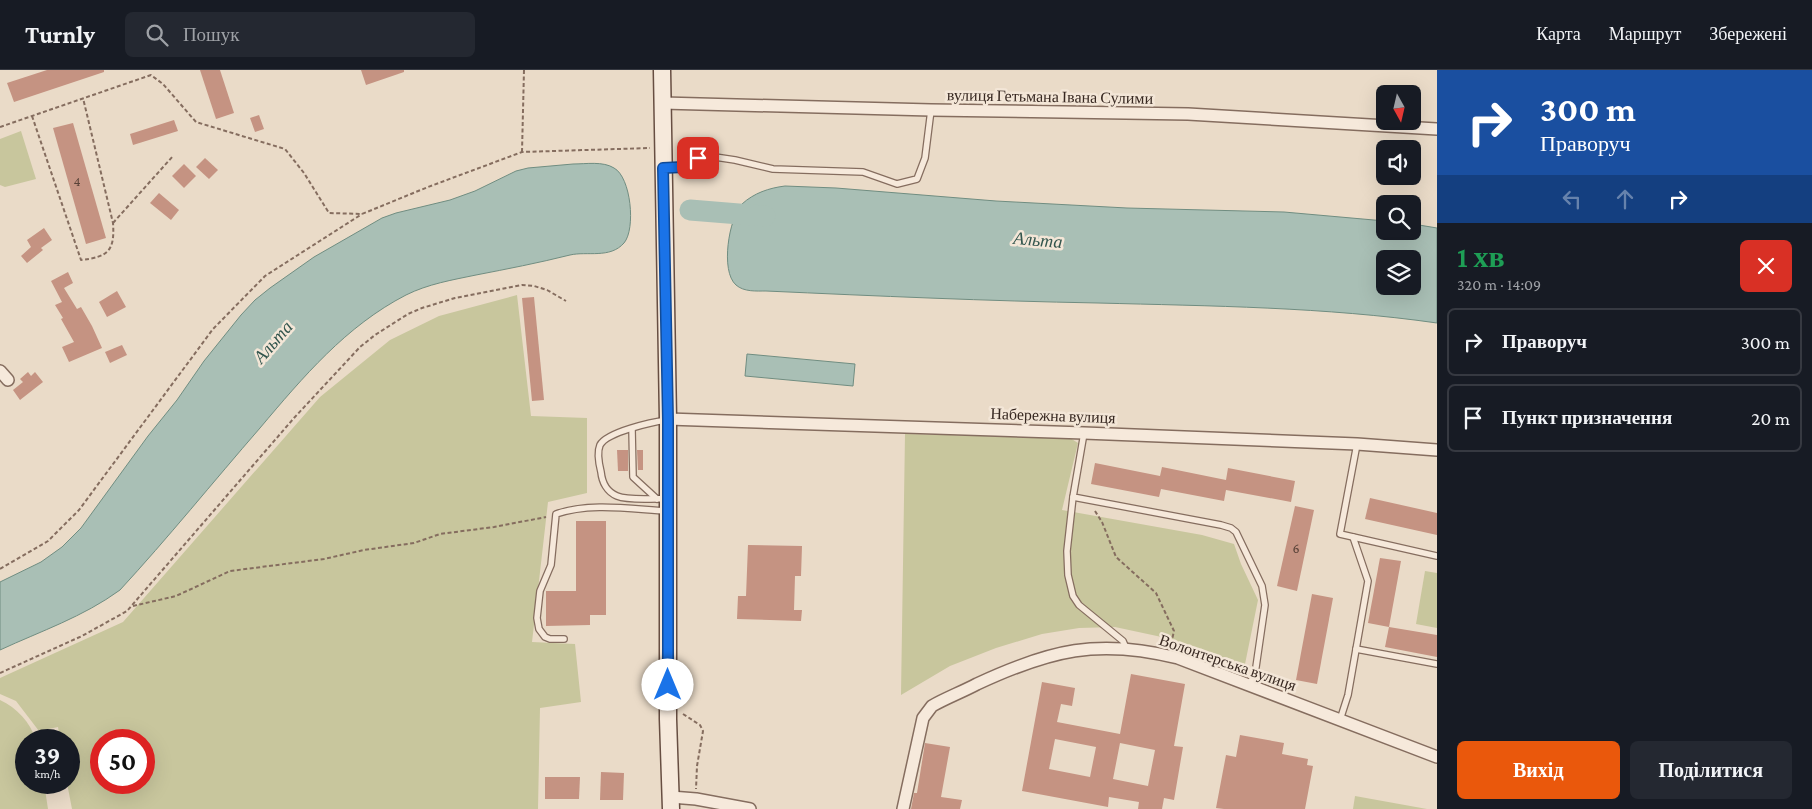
<!DOCTYPE html>
<html lang="uk">
<head>
<meta charset="utf-8">
<style>
  :root { --surface:#171b24; --page:#242831; --text:#f1f3f6; --muted:#9ea1a6; --line:#363941; --accent:#ea580c }
  body { margin:0; font-family:"Crimson Pro",serif; background:var(--page); color:var(--text); height:100vh; display:flex; flex-direction:column; font-size:19px; white-space:nowrap }
  * { box-sizing:border-box; margin:0 }
  p { font-size:16px; color:var(--muted) }
  .icon { flex:none; width:28px; height:28px; fill:none; stroke:currentColor; stroke-width:2; stroke-linecap:round; stroke-linejoin:round }
  .map { position:relative; flex:1; overflow:hidden }
  .side { display:flex; flex-direction:column; background:var(--surface); width:375px }
  .side>* { flex:none }
  .top-card { background:#1a4fa0; color:#fff; overflow:hidden }
  .needle { width:32px; rotate:172deg }
  .buttons { position:absolute; left:1376px; top:15px; display:grid; gap:10px }
  .buttons a { display:grid; place-items:center; width:45px; height:45px; border-radius:8px; background:var(--surface); box-shadow:0 5px 20px #0002; font-size:25px }
  .speed { position:absolute; left:15px; top:659px; display:flex; gap:10px; font-size:25px; font-weight:700; text-align:center }
  .speed>* { display:grid; place-content:center; width:65px; height:65px; border-radius:50%; background:var(--surface); box-shadow:0 5px 20px #0002; line-height:1 }
  .speed small { font-size:12px; font-weight:400 }
  .speed .limit { border:8px solid #d22; background:#fff; color:#111 }
  .pin { position:absolute; display:grid; place-items:center; width:42px; height:42px; color:#fff; margin:-21px; border-radius:10px; box-shadow:0 2px 8px #0006 }
  .me { position:absolute; width:55px; margin:-28px; rotate:0deg; stroke-linejoin:round; filter:drop-shadow(0 0 4px #0008) }
  .turn { display:flex; align-items:center; gap:18px; height:105px; padding:0 20px; font-size:22px }
  .turn .icon { width:65px; height:65px; stroke-width:2.5 }
  .turn b { display:block; font-size:35px; line-height:42px }
  .lanes { display:flex; align-items:center; height:48px; padding:0 20px; background:#0003; justify-content:center; gap:25px; direction:ltr }
  .lanes .off { opacity:.35 }
  .round { display:grid; place-items:center; flex:none; width:52px; height:52px; border-radius:8px; background:var(--page) }
  .head { display:flex; align-items:center; justify-content:space-between; height:85px; padding:0 20px }
  h1 { font-size:30px; font-weight:600; line-height:38px; color:#1e9e55 }
  .primary-button { display:flex; gap:10px; margin-top:auto; padding:10px 20px }
  .primary-button a { flex:1; height:58px; border-radius:8px; background:var(--accent); color:#fff; font-size:20px; font-weight:600; line-height:58px; text-align:center }
  .primary-button a+a { background:var(--page); color:var(--text) }
  ul { padding:0; list-style:none }
  li { display:flex; align-items:center; gap:15px; height:68px; margin:0 10px 8px; padding:0 10px; border:2px solid var(--line); border-radius:8px }
  li div { flex:1 }
  li b { display:block; font-size:19px }
  li em { font-style:normal }
  header { display:flex; align-items:center; gap:30px; box-sizing:border-box; height:70px; padding:0 25px; background:var(--surface); border-bottom:1px solid var(--line) }
  header strong { font-size:24px }
  nav { display:flex; gap:28px; margin-inline-start:auto; font-size:18px }
  .search { width:350px; height:45px; background:var(--page); display:flex; align-items:center; gap:12px; box-sizing:border-box; padding:0 18px; border-radius:8px; color:var(--muted); font-size:19px }
  main { display:flex; flex:1; min-height:0 }
  .map>svg:first-child { display:block }
  .green { fill:#c8c69d; fill-rule:evenodd }
  .water { fill:#a9bfb5; stroke:#708d81; fill-rule:evenodd }
  .lines { fill:none; stroke-linecap:round; stroke-linejoin:round }
  .river { stroke:#a9bfb5; stroke-width:21 }
  .building { fill:#c59382; fill-rule:evenodd }
  .service-casing { stroke:#856d5f; stroke-width:8 }
  .minor-casing { stroke:#856d5f; stroke-width:14 }
  .secondary-casing { stroke:#674e42; stroke-width:19 }
  .path { stroke:#856d5f; stroke-width:2; stroke-dasharray:4 2.5; stroke-linecap:butt }
  .service { stroke:#f6e9db; stroke-width:5.5 }
  .minor { stroke:#f6e9db; stroke-width:11 }
  .secondary { stroke:#f6e9db; stroke-width:16 }
  .route-casing { stroke:#114b97; stroke-width:12 }
  .route { stroke:#1a73e8; stroke-width:9 }
  .labels { text-anchor:middle; stroke-width:5; stroke-linejoin:round; paint-order:stroke }
  .number-label { font-size:14px; fill:#5a4339 }
  .street-label { font-size:16px; fill:#372821; stroke:#f3e6d7 }
  .water-label { font-size:18px; font-style:italic; fill:#32554d; stroke:#f3e6d7 }
</style>
</head>
<body>
<header>
<strong>Turnly</strong>
<div class="search"><svg class="icon" aria-label="search" viewBox="0 0 24 24"><circle cx="10" cy="10" r="6"/><path d="M15 15l6 6"/></svg>Пошук</div>
<nav><a>Карта</a><a>Маршрут</a><a>Збережені</a></nav>
</header>
<main>
<div class="map">
<svg width="1437" height="739" viewBox="0 0 1437 739">
  <rect width="100%" height="100%" fill="#eadbc8"/>
  <!-- green -->
  <g class="green">
    <polygon points="21,61 36,109 5,117 0,115 0,69"/>
    <path d="M517,225L531,346L587,348V423L548,432L532,572L575,574L581,632L540,638L538,739H72L67,713L69,712V670H60L58,657L39,661L16,631L0,624V608L123,552L320,327L390,270L439,246ZM101,670H144V712H101Z"/>
    <polygon points="905,364 1070,368 1078,373 1062,440 1202,465 1234,474 1241,494 1258,530 1244,599 1171,569 1115,557 1079,558 1042,564 996,578 950,596 901,625"/>
    <polygon points="1425,501 1437,503 1437,558 1416,554"/>
    <path d="M0,630C17,638 30,652 36,670H26V712L44,713L48,739H0Z"/>
    <polygon points="1355,726 1427,739 1353,739"/>
  </g>
  <!-- water -->
  <g class="water">
    <path d="M573,94C586,94 603,91 614,98C631,107 636,159 624,173C610,189 587,181 570,185C538,193 507,199 476,205C452,210 428,214 406,225C346,256 303,307 260,358C213,412 168,468 120,520C83,547 41,561 0,580V512L41,492L62,477L81,458L148,366L177,330L204,291L241,245L255,230L270,218L314,187L382,148L396,143L450,130L475,121L516,101L528,98Z"/>
    <path d="M785,116L836,118L996,131L1127,138L1284,142L1385,151V161H1412L1413,154L1437,158V253C1325,237 1211,236 1098,233C987,231 877,226 766,221C756,221 744,222 736,215C720,201 729,148 742,134C754,123 769,118 785,116ZM1385,189H1412V216H1385Z"/>
    <polygon points="747,284 855,294 853,316 745,306"/>
  </g>
  <g class="lines">
    <!-- river -->
    <polyline class="river" points="690,140 765,146"/>
  </g>
  <!-- building -->
  <g class="building">
    <polygon points="47,0 104,0 104,2 14,32 7,13"/>
    <polygon points="200,0 220,0 234,43 216,49"/>
    <polygon points="361,0 404,0 404,2 366,15"/>
    <polygon points="259,45 264,59 255,62 250,48"/>
    <polygon points="174,50 178,61 133,75 130,64"/>
    <polygon points="73,53 106,168 86,174 53,58"/>
    <polygon points="205,88 218,100 209,109 196,97"/>
    <polygon points="184,94 196,106 184,118 172,106"/>
    <polygon points="159,123 179,140 171,150 150,133"/>
    <polygon points="44,158 52,170 41,178 43,180 27,193 21,186 31,177 27,170"/>
    <polygon points="68,202 73,213 64,218 77,239 81,237 92,256 102,278 69,292 62,277 74,272 61,249 63,248 55,235 62,232 51,211"/>
    <polygon points="117,221 126,237 107,247 99,232"/>
    <polygon points="534,227 544,330 532,331 522,228"/>
    <polygon points="122,275 127,285 110,293 105,282"/>
    <polygon points="28,302 31,306 35,302 43,312 20,330 13,320 23,312 20,309"/>
    <polygon points="617,380 628,380 628,401 618,401"/>
    <polygon points="637,380 643,380 643,400 638,400"/>
    <polygon points="1095,393 1160,406 1162,397 1226,410 1228,398 1295,411 1291,432 1226,420 1224,431 1161,419 1159,427 1091,414"/>
    <polygon points="1370,428 1437,443 1437,465 1365,449"/>
    <polygon points="1295,436 1314,440 1297,521 1277,516"/>
    <polygon points="576,451 606,451 606,545 590,545 590,555 546,556 546,521 576,521"/>
    <polygon points="748,475 802,476 801,506 795,506 794,540 802,540 801,551 737,549 738,526 746,526"/>
    <polygon points="1380,488 1401,491 1389,557 1368,553"/>
    <polygon points="1312,524 1333,528 1317,614 1296,610"/>
    <polygon points="1389,557 1437,565 1437,587 1385,577"/>
    <path d="M1131,604L1185,614L1174,676L1183,677L1174,730L1164,728L1162,739H1138L1139,732L1109,727L1108,737L1022,721L1042,612L1075,618L1072,636L1061,634L1057,652L1120,664ZM1055,669L1096,677L1090,707L1049,699ZM1120,673L1155,680L1148,716L1113,709Z"/>
    <polygon points="1240,665 1284,673 1282,684 1308,689 1307,695 1313,696 1305,739 1224,739 1216,738 1226,685 1236,687"/>
    <polygon points="925,673 950,677 941,727 962,730 960,739 911,739 914,723 917,723"/>
    <polygon points="601,702 624,703 623,730 600,730"/>
    <polygon points="545,707 580,707 579,729 545,729"/>
  </g>
  <g class="lines">
    <defs>
      <g id="service">
        <polyline points="664,98 683,97 698,88 715,87 735,90 773,99 863,102 897,114 917,109 925,88 931,40"/>
        <polyline points="632,359 633,407 657,429"/>
        <polyline points="1084,363 1073,427 1221,455 1231,458 1236,462 1262,516 1265,535 1256,597 1250,615"/>
        <polyline points="1357,374 1340,464 1437,486"/>
        <polyline points="1073,427 1067,481 1068,505 1073,526 1079,535 1123,571 1126,578"/>
        <path d="M667,429C653,428 629,431 617,426C607,422 602,412 601,402C599,394 597,382 600,375C607,362 652,352 667,350"/>
        <path d="M564,569H550L545,567L539,559L537,548L540,521L551,495L556,444C590,432 631,439 667,441"/>
        <polyline points="1356,579 1437,594"/>
        <polyline points="1340,650 1348,625 1368,511 1353,467"/>
      </g>
      <g id="minor">
        <polyline points="663,33 931,40 1188,44 1437,59"/>
        <polyline points="0,301 8,310"/>
        <polyline points="668,349 1084,363 1357,374 1437,380"/>
        <polyline points="671,727 696,729 750,739"/>
        <path d="M903,739L923,648L932,636C946,628 962,622 977,614C1050,580 1098,568 1178,588L1437,687"/>
      </g>
      <polyline id="secondary" points="662,0 668,349 668,649 671,739"/>
    </defs>
    <!-- service casing -->
    <use href="#service" class="service-casing"/>
    <!-- minor casing -->
    <use href="#minor" class="minor-casing"/>
    <!-- secondary casing -->
    <use href="#secondary" class="secondary-casing"/>
    <!-- path -->
    <g class="path">
      <path d="M32,46L81,190C108,187 115,181 113,153L83,28"/>
      <polyline points="0,57 151,5 163,14 196,52 285,79 304,103 329,143 362,144 428,117 522,82 650,78"/>
      <polyline points="522,82 524,0"/>
      <polyline points="113,153 173,86"/>
      <polyline points="1095,441 1102,452 1116,487 1156,523 1174,561 1171,574"/>
      <polyline points="0,499 48,471 79,440 213,259 265,206 362,144"/>
      <polyline points="133,536 176,526 230,501 324,489 364,480 414,473 440,464 494,457 546,447"/>
      <polyline points="0,603 82,566 127,541 294,348 360,277 375,265 408,244 422,238 455,228 491,221 522,215 534,216 547,220 566,231"/>
      <polyline points="683,644 700,655 703,661 697,696 696,719"/>
    </g>
    <!-- service -->
    <use href="#service" class="service"/>
    <!-- minor -->
    <use href="#minor" class="minor"/>
    <!-- secondary -->
    <use href="#secondary" class="secondary"/>
  </g>
  <g class="lines">
    <defs>
      <polyline id="route" points="668,615 668,350 663,98 683,97 698,88"/>
    </defs>
    <!-- route casing -->
    <use href="#route" class="route-casing"/>
    <!-- route -->
    <use href="#route" class="route"/>
  </g>
  <g class="labels">
    <!-- number labels -->
    <g class="number-label">
      <text x="77" y="116">4</text>
      <text x="1296" y="483">6</text>
    </g>
    <!-- street labels -->
    <g class="street-label">
      <text transform="translate(1050 26) rotate(1)" y="6">вулиця Гетьмана Івана Сулими</text>
      <text transform="translate(1053 345) rotate(2)" y="6">Набережна вулиця</text>
      <text transform="translate(1228 592) rotate(19)" y="6">Волонтерська вулиця</text>
    </g>
    <!-- water labels -->
    <g class="water-label">
      <text transform="translate(1038 170) rotate(5)" y="6">Альта</text>
      <text transform="translate(273 272) rotate(-49)" y="6">Альта</text>
    </g>
  </g>
</svg>
<div class="buttons">
<a><svg class="needle" viewBox="-14 -14 28 28"><path d="M0-13l5 13h-10z" fill="#e53935"/><path d="M0 13l5-13h-10z" fill="#9ea1a6"/></svg></a>
<a><svg class="icon" aria-label="sound" viewBox="0 0 24 24"><path d="M4 9h4l5-4v14l-5-4H4zM17 9q2 3 0 6"/></svg></a>
<a><svg class="icon" aria-label="search" viewBox="0 0 24 24"><circle cx="10" cy="10" r="6"/><path d="M15 15l6 6"/></svg></a>
<a><svg class="icon" aria-label="layers" viewBox="0 0 24 24"><path d="M12 4l9 5-9 5-9-5zM3 14l9 5 9-5"/></svg></a>
</div>
<div class="speed"><div>39<small>km/h</small></div><div class="limit">50</div></div>
<div class="pin" style="left:698px;top:88px;background:#d93025"><svg class="icon" aria-label="arrive" viewBox="0 0 24 24"><path d="M6 21V4h12l-3 4 3 4H6"/></svg></div>
<svg class="me" style="left:668px;top:615px" viewBox="-20 -20 40 40"><circle r="19" fill="#fff"/><path d="M0-13L10 11 0 6-10 11z" fill="#1a73e8"/></svg>
</div>
<section class="side">
<div class="top-card">
<div class="turn"><svg class="icon" aria-label="right" viewBox="0 0 24 24"><path d="M7 20v-9h11M14 6l5 5-5 5"/></svg><div><b>300 m</b>Праворуч</div></div>
<div class="lanes"><svg class="icon off" aria-label="left" viewBox="0 0 24 24"><path d="M17 20v-9H6M10 6l-5 5 5 5"/></svg><svg class="icon off" aria-label="ahead" viewBox="0 0 24 24"><path d="M12 20V5M6 11l6-6 6 6"/></svg><svg class="icon" aria-label="right" viewBox="0 0 24 24"><path d="M7 20v-9h11M14 6l5 5-5 5"/></svg></div>
</div>
<div class="head"><div><h1>1 хв</h1><p>320 m · 14:09</p></div><a class="round" style="background:#d93025;color:#fff"><svg class="icon" aria-label="close" viewBox="0 0 24 24"><path d="M6 6l12 12M18 6L6 18"/></svg></a></div>
<ul>
<li><svg class="icon" aria-label="right" viewBox="0 0 24 24"><path d="M7 20v-9h11M14 6l5 5-5 5"/></svg><div><b>Праворуч</b></div><em>300 m</em></li>
<li><svg class="icon" aria-label="arrive" viewBox="0 0 24 24"><path d="M6 21V4h12l-3 4 3 4H6"/></svg><div><b>Пункт призначення</b></div><em>20 m</em></li>
</ul>
<div class="primary-button"><a>Вихід</a><a>Поділитися</a></div>
</section>
</main>
</body>
</html>
